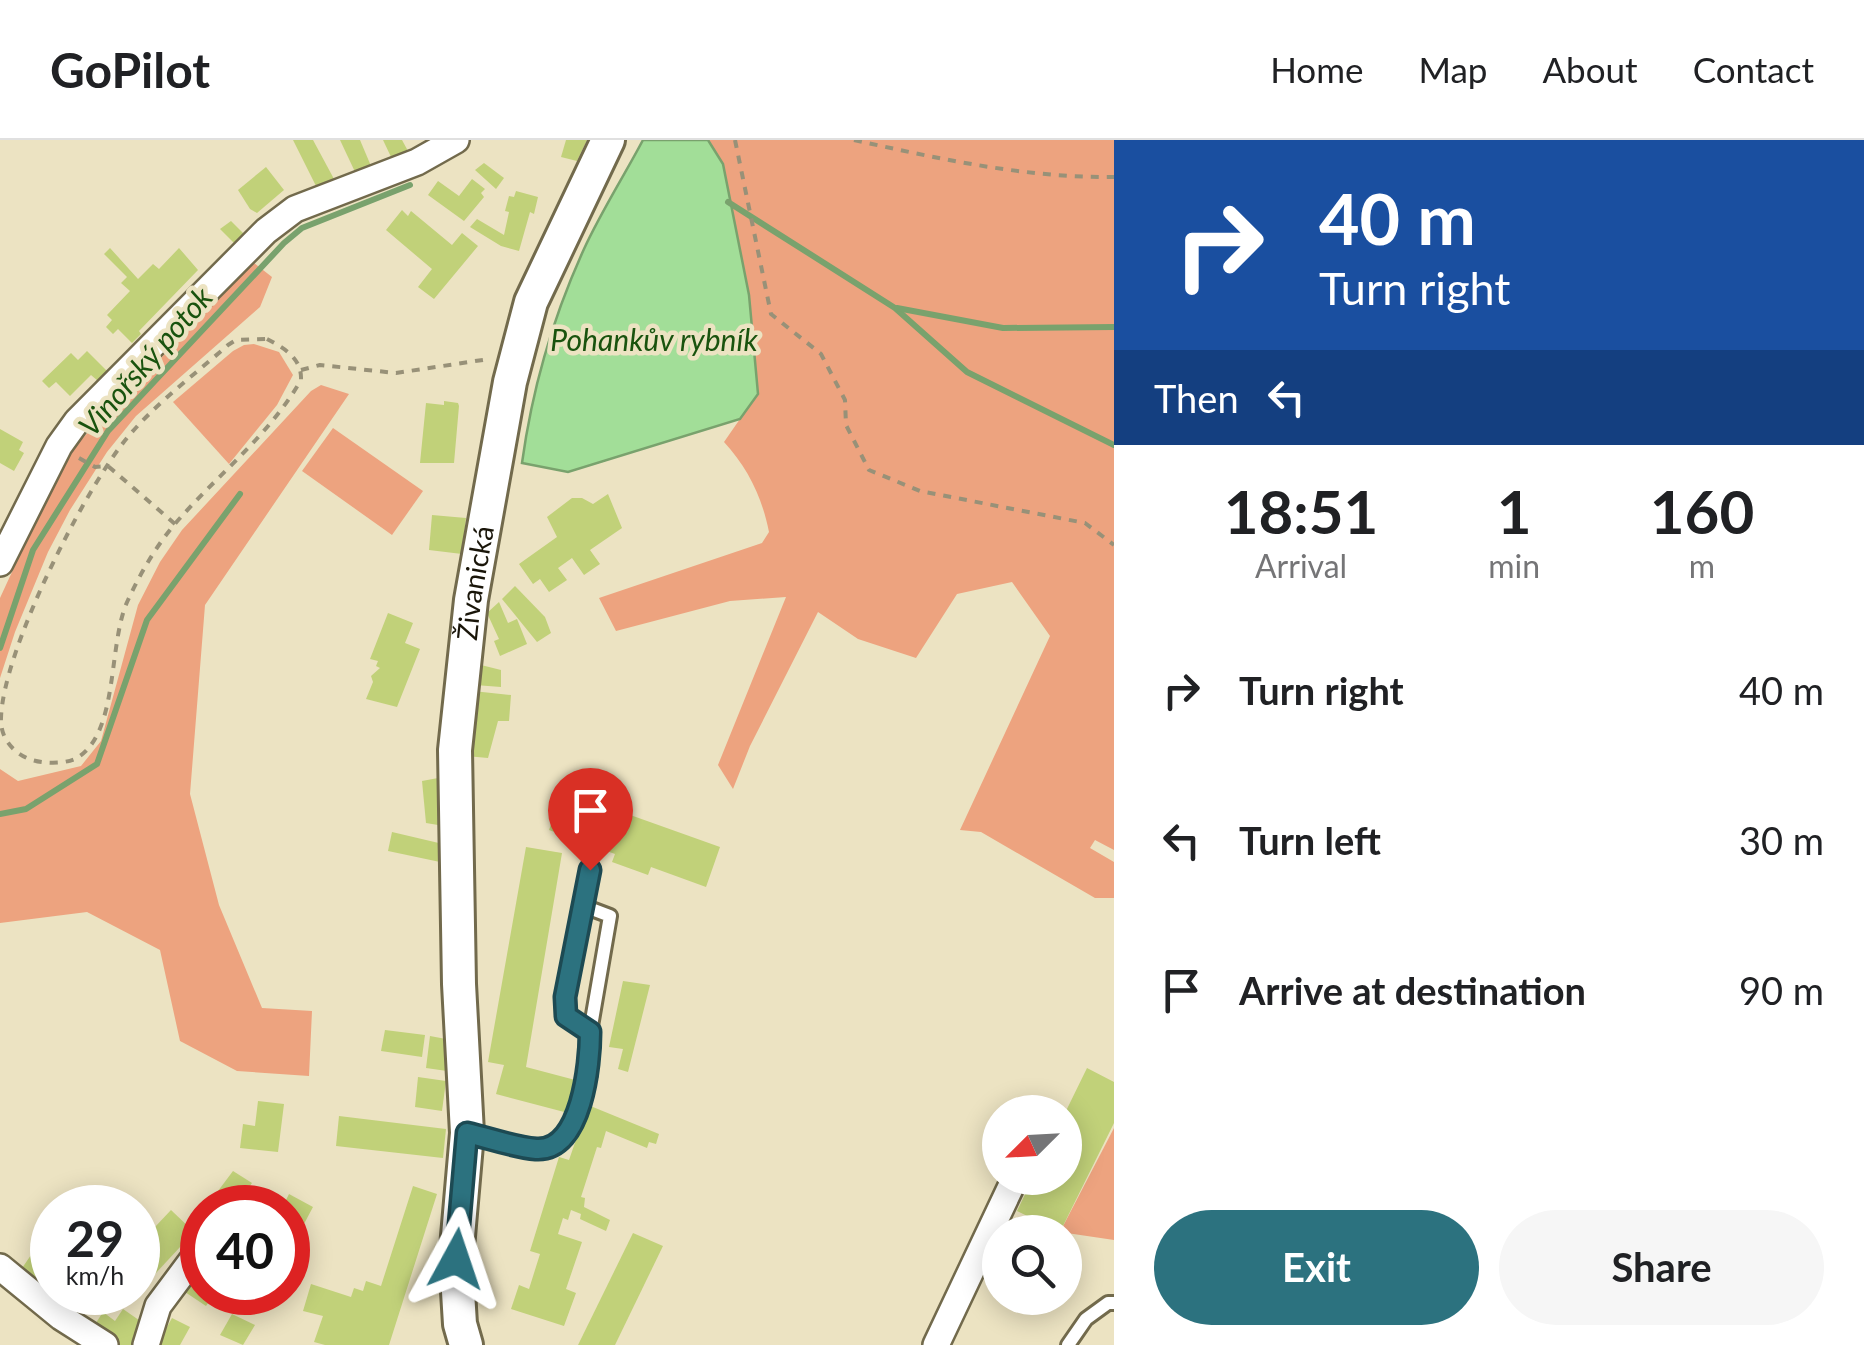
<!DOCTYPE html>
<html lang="en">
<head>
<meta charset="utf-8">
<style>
  :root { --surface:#fff; --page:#f6f6f6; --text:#202124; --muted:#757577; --line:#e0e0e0; --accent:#2c727f }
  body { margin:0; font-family:Lato,sans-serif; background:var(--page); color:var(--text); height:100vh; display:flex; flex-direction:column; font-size:38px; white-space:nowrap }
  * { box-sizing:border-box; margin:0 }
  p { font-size:32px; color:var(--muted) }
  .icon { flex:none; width:55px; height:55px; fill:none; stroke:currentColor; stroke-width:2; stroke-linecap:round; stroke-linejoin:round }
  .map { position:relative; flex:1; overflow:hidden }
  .panel { display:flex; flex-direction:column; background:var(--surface); width:750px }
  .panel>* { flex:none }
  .hud { background:#1a4fa0; color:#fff; overflow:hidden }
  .needle { width:65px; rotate:246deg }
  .fabs { position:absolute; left:982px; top:955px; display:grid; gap:20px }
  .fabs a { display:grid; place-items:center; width:100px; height:100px; border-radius:50%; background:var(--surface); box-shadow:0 5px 25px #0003; font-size:50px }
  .speed { position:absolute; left:30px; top:1045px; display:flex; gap:20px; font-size:50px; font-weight:700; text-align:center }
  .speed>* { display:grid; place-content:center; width:130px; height:130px; border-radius:50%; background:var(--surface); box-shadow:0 5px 25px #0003; line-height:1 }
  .speed small { font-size:25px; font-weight:400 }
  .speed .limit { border:15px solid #d22; background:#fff; color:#111 }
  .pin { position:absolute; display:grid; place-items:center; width:85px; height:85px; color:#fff; margin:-102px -42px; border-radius:50% 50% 50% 0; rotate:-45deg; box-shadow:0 0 10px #0007 }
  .pin .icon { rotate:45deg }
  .me { position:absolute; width:110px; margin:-55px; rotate:5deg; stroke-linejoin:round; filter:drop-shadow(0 0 8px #0008) }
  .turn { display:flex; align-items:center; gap:35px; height:210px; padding:0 40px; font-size:45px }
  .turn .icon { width:130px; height:130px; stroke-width:2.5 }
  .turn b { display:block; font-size:70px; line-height:85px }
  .then { display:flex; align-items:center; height:95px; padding:0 40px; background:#0003; gap:20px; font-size:38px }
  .eta { display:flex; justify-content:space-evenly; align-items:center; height:170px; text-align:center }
  .eta b { font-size:60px; font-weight:700; line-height:70px }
  .cta { display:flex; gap:20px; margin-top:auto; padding:20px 40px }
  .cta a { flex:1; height:115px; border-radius:60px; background:var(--accent); color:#fff; font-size:40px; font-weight:700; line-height:115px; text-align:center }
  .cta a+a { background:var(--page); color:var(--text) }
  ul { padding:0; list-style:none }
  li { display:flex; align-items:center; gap:30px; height:150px; padding:0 40px }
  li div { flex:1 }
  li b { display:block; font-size:38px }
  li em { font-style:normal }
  header { display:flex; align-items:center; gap:60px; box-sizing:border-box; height:140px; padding:0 50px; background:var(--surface); border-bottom:2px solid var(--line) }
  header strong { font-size:48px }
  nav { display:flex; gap:55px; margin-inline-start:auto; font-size:35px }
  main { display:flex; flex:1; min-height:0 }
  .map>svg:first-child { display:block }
  .green { fill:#eda37f }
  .water { fill:#a2de98; stroke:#79a26d; stroke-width:2.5 }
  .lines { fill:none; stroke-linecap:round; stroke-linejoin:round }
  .stream { stroke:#79a26d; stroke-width:6 }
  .building { fill:#c1d179 }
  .service-casing { stroke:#726a4c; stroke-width:18 }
  .minor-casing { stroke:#726a4c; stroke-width:30 }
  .tertiary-casing { stroke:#726a4c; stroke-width:38 }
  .path { stroke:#989178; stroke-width:4; stroke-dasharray:8 8; stroke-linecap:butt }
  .service { stroke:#fff; stroke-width:12 }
  .minor { stroke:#fff; stroke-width:25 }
  .tertiary { stroke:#fff; stroke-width:32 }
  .route-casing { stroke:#1d4a53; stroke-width:25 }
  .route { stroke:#2c727f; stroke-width:18 }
  .labels { text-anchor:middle; stroke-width:9; stroke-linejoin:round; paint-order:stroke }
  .street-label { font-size:28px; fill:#191509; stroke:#ece3c2 }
  .water-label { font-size:30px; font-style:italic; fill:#19530e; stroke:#ece3c2 }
</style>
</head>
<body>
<header>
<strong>GoPilot</strong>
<nav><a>Home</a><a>Map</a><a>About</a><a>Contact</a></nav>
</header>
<main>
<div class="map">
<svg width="1114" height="1205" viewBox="0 0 1114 1205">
  <rect width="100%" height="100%" fill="#ece3c2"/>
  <!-- green -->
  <g class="green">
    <path d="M708,0H1114V710L1095,700L1090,708L1114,722V758H1095L981,692L960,690L1050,496L1012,442L957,454L916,518L858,499L818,472L750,606L733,649L718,625L786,457L730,461L616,491L599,458L762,403L769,392C762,357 748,328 724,302L758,253L749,155L723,24Z"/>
    <polygon points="254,123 272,137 260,167 136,276 107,312 70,370 48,412 15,492 0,538 0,458 66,315"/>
    <polygon points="254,204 279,212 293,235 277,265 229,324 173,262 233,211 244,205"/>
    <polygon points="321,245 349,254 205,465 190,654 219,765 262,868 312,871 309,936 237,931 180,901 160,810 87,772 0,783 0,629 18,641 81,626 101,601 138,465 160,422 182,390 311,251"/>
    <polygon points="333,288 423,351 392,395 302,331"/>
    <polygon points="1114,988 1114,1100 1060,1092"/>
  </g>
  <!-- water -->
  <path class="water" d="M643,0H708L723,24L749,155L758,254L740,279L568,332L522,323C532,250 553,177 584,109C601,72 624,36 643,0Z"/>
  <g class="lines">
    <!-- stream -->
    <g class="stream">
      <polyline points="728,62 895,168 967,232 1114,305"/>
      <polyline points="897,168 1003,188 1114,187"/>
      <polyline points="0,508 33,410 108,291 284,103 302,88 410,45"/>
      <polyline points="0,674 26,669 97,624 147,480 240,354"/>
    </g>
  </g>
  <!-- building -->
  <g class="building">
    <polygon points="293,0 313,0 334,39 316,46"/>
    <polygon points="340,0 360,0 371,26 356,34"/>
    <polygon points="383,0 402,0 408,11 392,19"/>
    <polygon points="566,0 587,0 577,21 561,17"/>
    <polygon points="484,23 504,38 496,49 475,30"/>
    <polygon points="266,27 284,50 257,73 250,69 238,50"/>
    <polygon points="472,39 485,49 481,53 484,57 464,81 428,55 438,41 459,56"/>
    <polygon points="516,51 538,57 534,74 530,72 519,111 501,106 470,87 477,79 504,95 509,72 505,71 509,56 514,57"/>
    <polygon points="402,70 408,76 411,71 452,105 462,93 478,106 434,159 418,147 432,129 386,90"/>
    <polygon points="231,81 245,95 235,104 220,89"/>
    <polygon points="110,108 138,139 153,124 159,129 179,108 198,130 139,191 141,194 132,203 118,189 113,194 106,187 112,180 107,175 130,151 121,143 127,137 104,114"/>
    <polygon points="87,211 107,231 98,241 91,235 70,256 56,242 49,248 42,241 71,213 78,220"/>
    <polygon points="444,261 458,263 459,266 454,323 420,323 426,263 444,265"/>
    <polygon points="0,289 23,302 19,310 24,313 14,331 0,323"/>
    <polygon points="608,354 622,388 590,410 600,424 584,435 572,418 558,428 567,440 549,452 540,439 533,444 519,424 557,397 547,377 572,358 582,358 593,364"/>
    <polygon points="432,375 466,378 462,414 429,410"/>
    <polygon points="515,446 545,477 551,493 537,502 502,459"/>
    <polygon points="499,462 508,483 517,479 527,504 500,516 494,501 499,499 487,473"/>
    <polygon points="388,473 413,483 405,503 420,509 397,567 366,559 373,542 371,536 380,528 376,526 378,521 370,519"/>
    <polygon points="477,524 501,530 501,547 475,545"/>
    <polygon points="473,551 511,555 509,581 498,581 488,618 466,616"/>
    <polygon points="438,638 442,648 444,686 426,683 422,641"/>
    <polygon points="563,651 720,707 706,747 651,727 648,735 612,722 615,714 549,690"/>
    <polygon points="392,692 443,704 440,722 388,711"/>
    <polygon points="526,707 562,713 526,927 579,941 568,973 496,954 504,925 488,922"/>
    <polygon points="623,841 650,845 628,932 618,929 623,909 609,907"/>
    <polygon points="385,890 425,895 422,917 381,911"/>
    <polygon points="430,896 446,899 447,931 426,928"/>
    <polygon points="1087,928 1114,942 1114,983 1060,1092 1017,1071 1033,1038 1065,1038 1065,973"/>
    <polygon points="418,937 446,941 442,971 415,967"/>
    <polygon points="258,961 284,964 278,1012 240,1008 243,984 255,986"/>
    <polygon points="588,965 659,994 656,1004 649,1002 647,1008 606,991 601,1008 597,1007 581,1057 585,1058 584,1067 610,1080 606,1091 580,1079 581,1074 571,1070 568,1080 563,1078 558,1094 582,1102 566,1149 576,1153 564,1186 511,1169 519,1145 529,1149 540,1114 530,1111 559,1017 569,1020"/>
    <polygon points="339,976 446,989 443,1018 336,1006"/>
    <polygon points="233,1031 252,1043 234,1068 224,1068 212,1059"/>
    <polygon points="413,1046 437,1054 389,1205 325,1205 314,1202 323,1176 303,1171 311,1144 351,1157 354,1148 363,1151 366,1141 381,1146"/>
    <polygon points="289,1054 313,1067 297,1097 288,1093 288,1068 282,1068"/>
    <polygon points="171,1070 194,1092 155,1134 138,1118 138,1105"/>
    <polygon points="633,1093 663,1106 615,1205 578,1205"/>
    <polygon points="42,1099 52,1106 52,1152 76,1152 65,1168 18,1134"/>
    <polygon points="202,1137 202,1152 216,1152 206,1166 185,1152 192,1143 196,1146"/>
    <polygon points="123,1169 146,1185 132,1205 114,1205 92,1189 103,1172 115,1181"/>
    <polygon points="232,1174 255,1185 243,1205 220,1195"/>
    <polygon points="172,1178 190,1187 180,1205 157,1205"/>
  </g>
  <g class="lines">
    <defs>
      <g id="service">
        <polyline points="590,730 565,857 566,876 590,892"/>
        <polyline points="469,994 540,1010 559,1001 571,985 590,934 590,892 610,776 581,765"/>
        <polyline points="1068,1205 1086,1179 1108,1163 1114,1163"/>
      </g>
      <g id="minor">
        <polyline points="0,423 59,306 77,281 266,91 295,69 417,22 456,0"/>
        <polyline points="0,1127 61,1177 105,1205"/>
        <polyline points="146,1205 158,1166 202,1107"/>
        <polyline points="936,1205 1015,1038"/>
      </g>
      <g id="tertiary">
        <path id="s1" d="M466,1205L460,1184L456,1119L467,993L459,844L455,610L471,460L510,242L531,162L608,0"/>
      </g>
    </defs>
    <!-- service casing -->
    <use href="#service" class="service-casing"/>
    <!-- minor casing -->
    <use href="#minor" class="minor-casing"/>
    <!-- tertiary casing -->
    <use href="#tertiary" class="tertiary-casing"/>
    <!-- path -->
    <g class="path">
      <polyline points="735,0 771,174 821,214 845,260 846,285 869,330 920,351 1085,383 1114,405"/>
      <path d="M854,0C940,19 1026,38 1114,37"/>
      <path d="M267,199C284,208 302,218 301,240C270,294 222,331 181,377C159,401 142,430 128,460C108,502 119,588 80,616C68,625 42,624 29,619C12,612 0,597 1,578C3,511 81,357 123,303C152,266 193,236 228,205L236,200Z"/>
      <polyline points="301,230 320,225 396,233 489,219"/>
      <polyline points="79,318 95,327 108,326 175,384"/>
    </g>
    <!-- service -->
    <use href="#service" class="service"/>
    <!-- minor -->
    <use href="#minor" class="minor"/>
    <!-- tertiary -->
    <use href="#tertiary" class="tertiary"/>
  </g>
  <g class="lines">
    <defs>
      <path id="route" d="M456,1119L467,993C489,998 513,1007 536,1009C582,1012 590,923 590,892L566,876L565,857L590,730"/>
    </defs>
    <!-- route casing -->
    <use href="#route" class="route-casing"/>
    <!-- route -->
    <use href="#route" class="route"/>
  </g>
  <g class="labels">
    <!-- street labels -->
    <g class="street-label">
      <text dy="10" stroke="none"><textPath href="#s1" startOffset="765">Živanická</textPath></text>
    </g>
    <!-- water labels -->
    <g class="water-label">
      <text x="654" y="211">Pohankův rybník</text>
      <text transform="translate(146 222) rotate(-49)" y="10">Vinořský potok</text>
    </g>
  </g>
</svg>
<div class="fabs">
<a><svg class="needle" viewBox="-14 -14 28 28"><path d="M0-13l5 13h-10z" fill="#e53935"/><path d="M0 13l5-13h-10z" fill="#757577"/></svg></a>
<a><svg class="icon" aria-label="search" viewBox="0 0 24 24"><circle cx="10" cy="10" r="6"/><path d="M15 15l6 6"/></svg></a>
</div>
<div class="speed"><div>29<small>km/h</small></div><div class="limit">40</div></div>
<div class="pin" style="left:590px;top:730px;background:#d93025"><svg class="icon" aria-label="arrive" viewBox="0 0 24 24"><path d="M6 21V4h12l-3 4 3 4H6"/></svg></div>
<svg class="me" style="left:456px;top:1119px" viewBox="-20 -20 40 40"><path d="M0-17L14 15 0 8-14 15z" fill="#2c727f" stroke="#fff" stroke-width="4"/></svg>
</div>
<section class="panel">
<div class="hud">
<div class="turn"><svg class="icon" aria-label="right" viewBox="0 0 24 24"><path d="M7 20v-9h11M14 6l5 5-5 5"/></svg><div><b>40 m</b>Turn right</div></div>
<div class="then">Then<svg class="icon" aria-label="left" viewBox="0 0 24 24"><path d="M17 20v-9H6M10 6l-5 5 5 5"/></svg></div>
</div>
<div class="eta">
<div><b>18:51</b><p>Arrival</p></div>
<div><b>1</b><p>min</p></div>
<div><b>160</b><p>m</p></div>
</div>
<ul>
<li><svg class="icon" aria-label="right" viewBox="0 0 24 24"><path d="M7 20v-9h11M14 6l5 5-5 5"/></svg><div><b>Turn right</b></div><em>40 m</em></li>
<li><svg class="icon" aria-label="left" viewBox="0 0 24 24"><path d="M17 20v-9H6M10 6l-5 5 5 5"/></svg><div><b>Turn left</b></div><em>30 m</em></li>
<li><svg class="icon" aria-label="arrive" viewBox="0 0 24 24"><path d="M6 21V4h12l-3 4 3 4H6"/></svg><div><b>Arrive at destination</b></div><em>90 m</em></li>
</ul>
<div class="cta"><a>Exit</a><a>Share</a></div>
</section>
</main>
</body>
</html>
